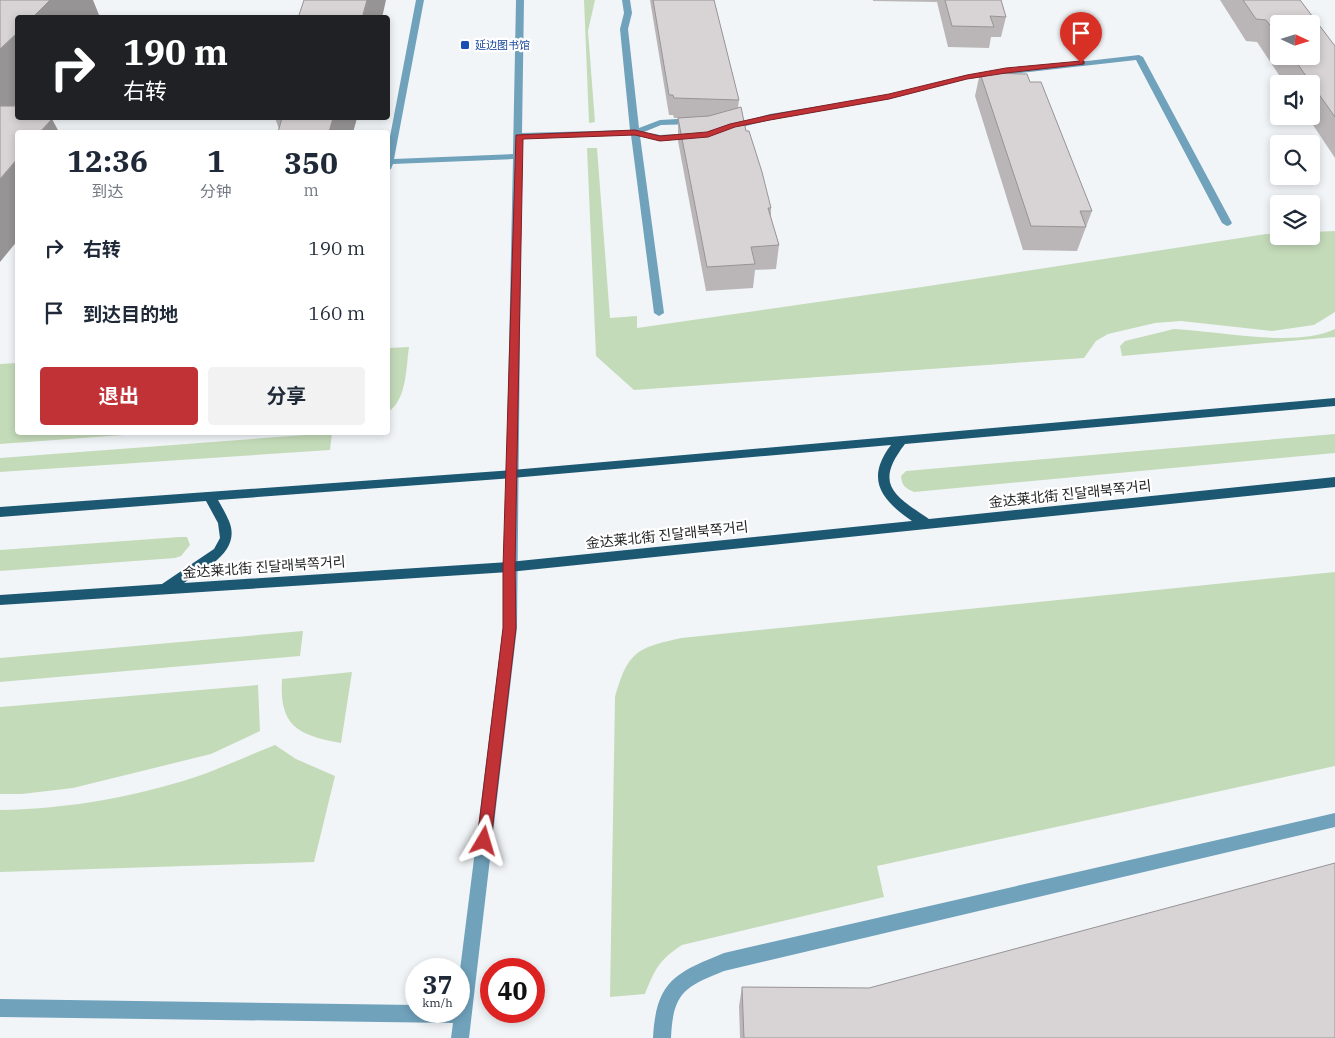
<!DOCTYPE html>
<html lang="zh">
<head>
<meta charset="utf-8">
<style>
  :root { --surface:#fff; --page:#f2f2f3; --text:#1f2937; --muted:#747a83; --accent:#c13237 }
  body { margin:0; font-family:"IBM Plex Serif","Noto Sans SC","Noto Sans KR",serif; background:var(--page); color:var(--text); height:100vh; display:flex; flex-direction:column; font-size:19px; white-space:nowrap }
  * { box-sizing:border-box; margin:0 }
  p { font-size:16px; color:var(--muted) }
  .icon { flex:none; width:28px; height:28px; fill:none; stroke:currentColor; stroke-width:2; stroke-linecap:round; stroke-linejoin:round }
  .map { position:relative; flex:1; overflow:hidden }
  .drawer { position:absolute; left:15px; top:130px; width:375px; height:305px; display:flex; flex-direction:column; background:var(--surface); border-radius:5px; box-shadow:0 2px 8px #0003 }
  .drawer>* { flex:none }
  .guide { position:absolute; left:15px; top:15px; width:375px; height:105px; border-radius:5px; box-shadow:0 2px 8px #0003; background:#202124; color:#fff; overflow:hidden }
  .needle { width:32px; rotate:94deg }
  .tools { position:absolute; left:1270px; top:15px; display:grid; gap:10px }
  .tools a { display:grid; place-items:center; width:50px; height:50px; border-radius:5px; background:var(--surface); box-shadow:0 2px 8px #0003; font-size:25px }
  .speed { position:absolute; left:405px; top:958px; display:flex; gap:10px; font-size:25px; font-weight:700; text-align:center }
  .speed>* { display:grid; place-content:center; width:65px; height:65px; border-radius:50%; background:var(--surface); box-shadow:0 2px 8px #0003; line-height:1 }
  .speed small { font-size:12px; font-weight:400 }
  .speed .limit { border:8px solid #d22; background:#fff; color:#111 }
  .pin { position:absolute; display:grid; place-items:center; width:42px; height:42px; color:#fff; margin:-51px -21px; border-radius:50% 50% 50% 0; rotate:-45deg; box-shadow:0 0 5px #0007 }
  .pin .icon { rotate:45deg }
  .me { position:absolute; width:55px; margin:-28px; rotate:7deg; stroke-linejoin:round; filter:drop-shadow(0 0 4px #0008) }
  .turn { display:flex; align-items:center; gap:18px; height:105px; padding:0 25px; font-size:22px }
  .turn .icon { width:65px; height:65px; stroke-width:2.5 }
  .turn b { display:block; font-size:35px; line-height:42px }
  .eta { display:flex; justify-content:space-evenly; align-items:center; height:85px; text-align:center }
  .eta b { font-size:30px; font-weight:700; line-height:35px }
  .action { display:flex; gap:10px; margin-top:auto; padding:10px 25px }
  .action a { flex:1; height:58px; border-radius:5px; background:var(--accent); color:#fff; font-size:20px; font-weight:700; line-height:58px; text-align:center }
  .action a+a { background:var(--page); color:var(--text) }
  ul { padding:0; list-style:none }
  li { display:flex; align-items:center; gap:15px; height:65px; padding:0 25px }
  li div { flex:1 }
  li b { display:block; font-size:19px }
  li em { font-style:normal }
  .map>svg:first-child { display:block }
  .green { fill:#c4dbba }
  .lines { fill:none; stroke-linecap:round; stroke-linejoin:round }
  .minor { fill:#70a2bc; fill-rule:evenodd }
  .major { fill:#1d5873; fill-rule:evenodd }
  .wall { fill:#bab6b8; fill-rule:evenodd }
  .shaded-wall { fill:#979496 }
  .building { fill:#d8d4d6; stroke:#979496 }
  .route { fill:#c13237; stroke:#7d2024 }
  .transit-dot { fill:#1a4fb4; stroke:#fff; stroke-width:2 }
  .labels { text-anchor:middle; stroke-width:4.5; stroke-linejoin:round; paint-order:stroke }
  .far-transit-label { font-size:11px; fill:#164399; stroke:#fff; text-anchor:start }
  .street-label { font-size:14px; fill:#1e1f20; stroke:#fff }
</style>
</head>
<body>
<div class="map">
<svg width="1335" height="1038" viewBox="0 0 1335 1038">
  <rect width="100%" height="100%" fill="#f2f5f8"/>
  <!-- green -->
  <g class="green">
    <polygon points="584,0 595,0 588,31 595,122 589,123"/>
    <polygon points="587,148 597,148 610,318 637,316 637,328 922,287 1266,234 1311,236 1311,232 1335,231 1335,312 1314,325 1272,331 1181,321 1155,323 1108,334 1096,341 1084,358 634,390 596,356"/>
    <path d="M1174,329C1219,331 1296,348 1335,329V337L1122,356L1120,346L1125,341Z"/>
    <path d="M409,347C406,367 407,400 388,412V348Z"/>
    <polygon points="17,363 18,432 151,433 0,444 0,364"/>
    <polygon points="332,433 330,450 0,472 0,458"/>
    <path d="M1335,434V453L914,492C905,488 902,486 901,476L906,471Z"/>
    <polygon points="180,537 187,537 190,545 181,556 175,558 0,571 0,550"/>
    <path d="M1335,572V766L877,866L884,897L682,945C659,960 655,969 645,994L610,997L615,697C628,651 637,648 681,638Z"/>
    <polygon points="303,631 300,656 0,682 0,658"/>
    <path d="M352,672L341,743C297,735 279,726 282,679Z"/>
    <polygon points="258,685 260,731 211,754 73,788 22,794 0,794 0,707"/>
    <path d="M275,745L296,759L335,776L314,862L0,872V810C69,809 142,796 207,773C230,764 252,754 275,745Z"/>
  </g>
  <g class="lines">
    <!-- minor -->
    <g class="minor">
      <polygon points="416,0 424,0 394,159 513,154 516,0 524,0 522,133 630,130 620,29 624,13 622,0 630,0 632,13 628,29 639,128 660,120 695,118 699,121 695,124 661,125 644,132 660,135 698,133 699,135 695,138 660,141 640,136 664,313 659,316 654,313 631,135 522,138 517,628 469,1038 451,1038 453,1023 0,1017 0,999 416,1005 416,1011 459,1011 459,978 503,628 513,159 393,164 391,169 388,170 388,147"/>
      <polygon points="1139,55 1143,57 1232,223 1230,225 1227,226 1222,223 1136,60 967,79 889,99 770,120 729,130 725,127 770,114 889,95 967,75"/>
      <path d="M1335,813V827L724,971C684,987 673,993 671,1038H653C656,981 675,973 724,953Z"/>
    </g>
    <!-- major -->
    <path class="major" d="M1335,398V406L905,444C874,484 893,495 929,519L1335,477V487L509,572L0,605V595L162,584L214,549L220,538L218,523L206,501L0,517V507L512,470ZM891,445C865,479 881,500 912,521L509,562L184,583C204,569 242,552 229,521C226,514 222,507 218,500L512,478Z"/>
  </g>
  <!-- wall -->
  <g class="wall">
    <polygon points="650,0 714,0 739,100 738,108 771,208 771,218 779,245 776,269 755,270 753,288 706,291 678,141 678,118 674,118 673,115 669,115"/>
    <polygon points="873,0 1001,0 1006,17 1001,37 991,37 989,48 948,47 937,2 873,1"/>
    <path d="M1220,0H1300L1335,46V158L1307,116H1311V84H1285L1257,42L1246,41ZM1279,24L1311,56H1279Z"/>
    <polygon points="980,73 1030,82 1092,211 1077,251 1023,250 975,96"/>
    <polygon points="275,118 357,118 353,132 279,129"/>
    <polygon points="742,987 869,988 1335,1038 740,1038 739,1006"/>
  </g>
  <!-- shaded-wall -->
  <g class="shaded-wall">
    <polygon points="50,0 93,0 99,15 97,18 32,18"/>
    <polygon points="367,0 386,0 382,18 362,18"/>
    <polygon points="18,32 18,102 0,120 0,49"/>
    <polygon points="29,118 44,118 47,124 52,119 59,132 36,132"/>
    <polygon points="333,118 357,118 353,132 329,132"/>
    <polygon points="18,158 18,240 0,262 0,179"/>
  </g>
  <!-- building -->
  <g class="building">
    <polygon points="0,0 50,0 32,18 18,18 18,32 0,49"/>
    <polygon points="304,0 367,0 362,18 298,18"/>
    <polygon points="653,0 714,0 739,100 674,98 673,95 669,95"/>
    <polygon points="945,0 1001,0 1006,17 990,16 994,27 952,26"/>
    <polygon points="1243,0 1300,0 1335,46 1335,117 1292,56 1311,56 1311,24 1279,24 1279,37 1266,20 1256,19"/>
    <polygon points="980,73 1027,74 1030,82 1041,82 1092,211 1080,211 1086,227 1031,226"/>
    <polygon points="0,106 18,106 18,118 52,119 40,132 18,132 18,158 0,179"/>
    <polygon points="741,107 746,131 749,131 762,172 771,208 768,208 779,245 751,247 755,264 707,267 678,118 709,116"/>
    <polygon points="282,118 333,118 329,132 278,132"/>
    <polygon points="1335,863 1335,1038 744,1038 742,987 869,988"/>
  </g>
  <!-- route -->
  <polygon class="route" points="1081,61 1084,61 1084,64 1006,73 967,79 889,99 770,120 735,127 708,137 660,141 635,135 523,139 515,567 516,628 491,841 489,846 484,848 479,846 477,841 503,628 503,567 516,135 635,130 660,136 707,132 730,124 770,115 889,94 967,75 1006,68"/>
  <!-- markers -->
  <rect class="transit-dot" x="460" y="40" width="10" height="10" rx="2.5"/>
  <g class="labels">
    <!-- far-transit labels -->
    <g class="far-transit-label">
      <text x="475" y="49">延边图书馆</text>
    </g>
    <!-- street labels -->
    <g class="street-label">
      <text transform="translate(1070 494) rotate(-6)" y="5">金达莱北街 진달래북쪽거리</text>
      <text transform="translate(667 535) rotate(-6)" y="5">金达莱北街 진달래북쪽거리</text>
      <text transform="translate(264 567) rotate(-4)" y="5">金达莱北街 진달래북쪽거리</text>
    </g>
  </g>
</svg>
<div class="tools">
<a><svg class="needle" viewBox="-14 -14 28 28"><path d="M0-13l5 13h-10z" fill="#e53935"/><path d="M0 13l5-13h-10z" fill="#747a83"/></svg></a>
<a><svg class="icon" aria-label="sound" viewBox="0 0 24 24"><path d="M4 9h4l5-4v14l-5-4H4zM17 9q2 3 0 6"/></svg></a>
<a><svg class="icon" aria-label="search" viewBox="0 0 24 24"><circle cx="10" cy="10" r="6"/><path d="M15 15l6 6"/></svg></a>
<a><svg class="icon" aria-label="layers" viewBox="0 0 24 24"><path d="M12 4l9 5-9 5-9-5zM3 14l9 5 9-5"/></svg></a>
</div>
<div class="speed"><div>37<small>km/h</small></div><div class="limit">40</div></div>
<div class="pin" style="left:1081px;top:63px;background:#d93025"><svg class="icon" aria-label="arrive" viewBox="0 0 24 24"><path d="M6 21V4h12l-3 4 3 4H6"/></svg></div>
<svg class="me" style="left:484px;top:841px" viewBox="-20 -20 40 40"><path d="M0-17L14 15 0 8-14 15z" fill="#c13237" stroke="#fff" stroke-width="4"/></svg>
<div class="guide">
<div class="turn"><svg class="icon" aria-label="right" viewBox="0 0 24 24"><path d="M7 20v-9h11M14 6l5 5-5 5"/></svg><div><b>190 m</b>右转</div></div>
</div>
<section class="drawer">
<div class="eta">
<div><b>12:36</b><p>到达</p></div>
<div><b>1</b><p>分钟</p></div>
<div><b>350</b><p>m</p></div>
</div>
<ul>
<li><svg class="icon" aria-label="right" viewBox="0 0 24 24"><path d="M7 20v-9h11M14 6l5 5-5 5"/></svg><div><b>右转</b></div><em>190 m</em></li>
<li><svg class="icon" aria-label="arrive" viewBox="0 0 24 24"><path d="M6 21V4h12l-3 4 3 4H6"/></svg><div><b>到达目的地</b></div><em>160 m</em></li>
</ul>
<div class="action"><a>退出</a><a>分享</a></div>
</section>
</div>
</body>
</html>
